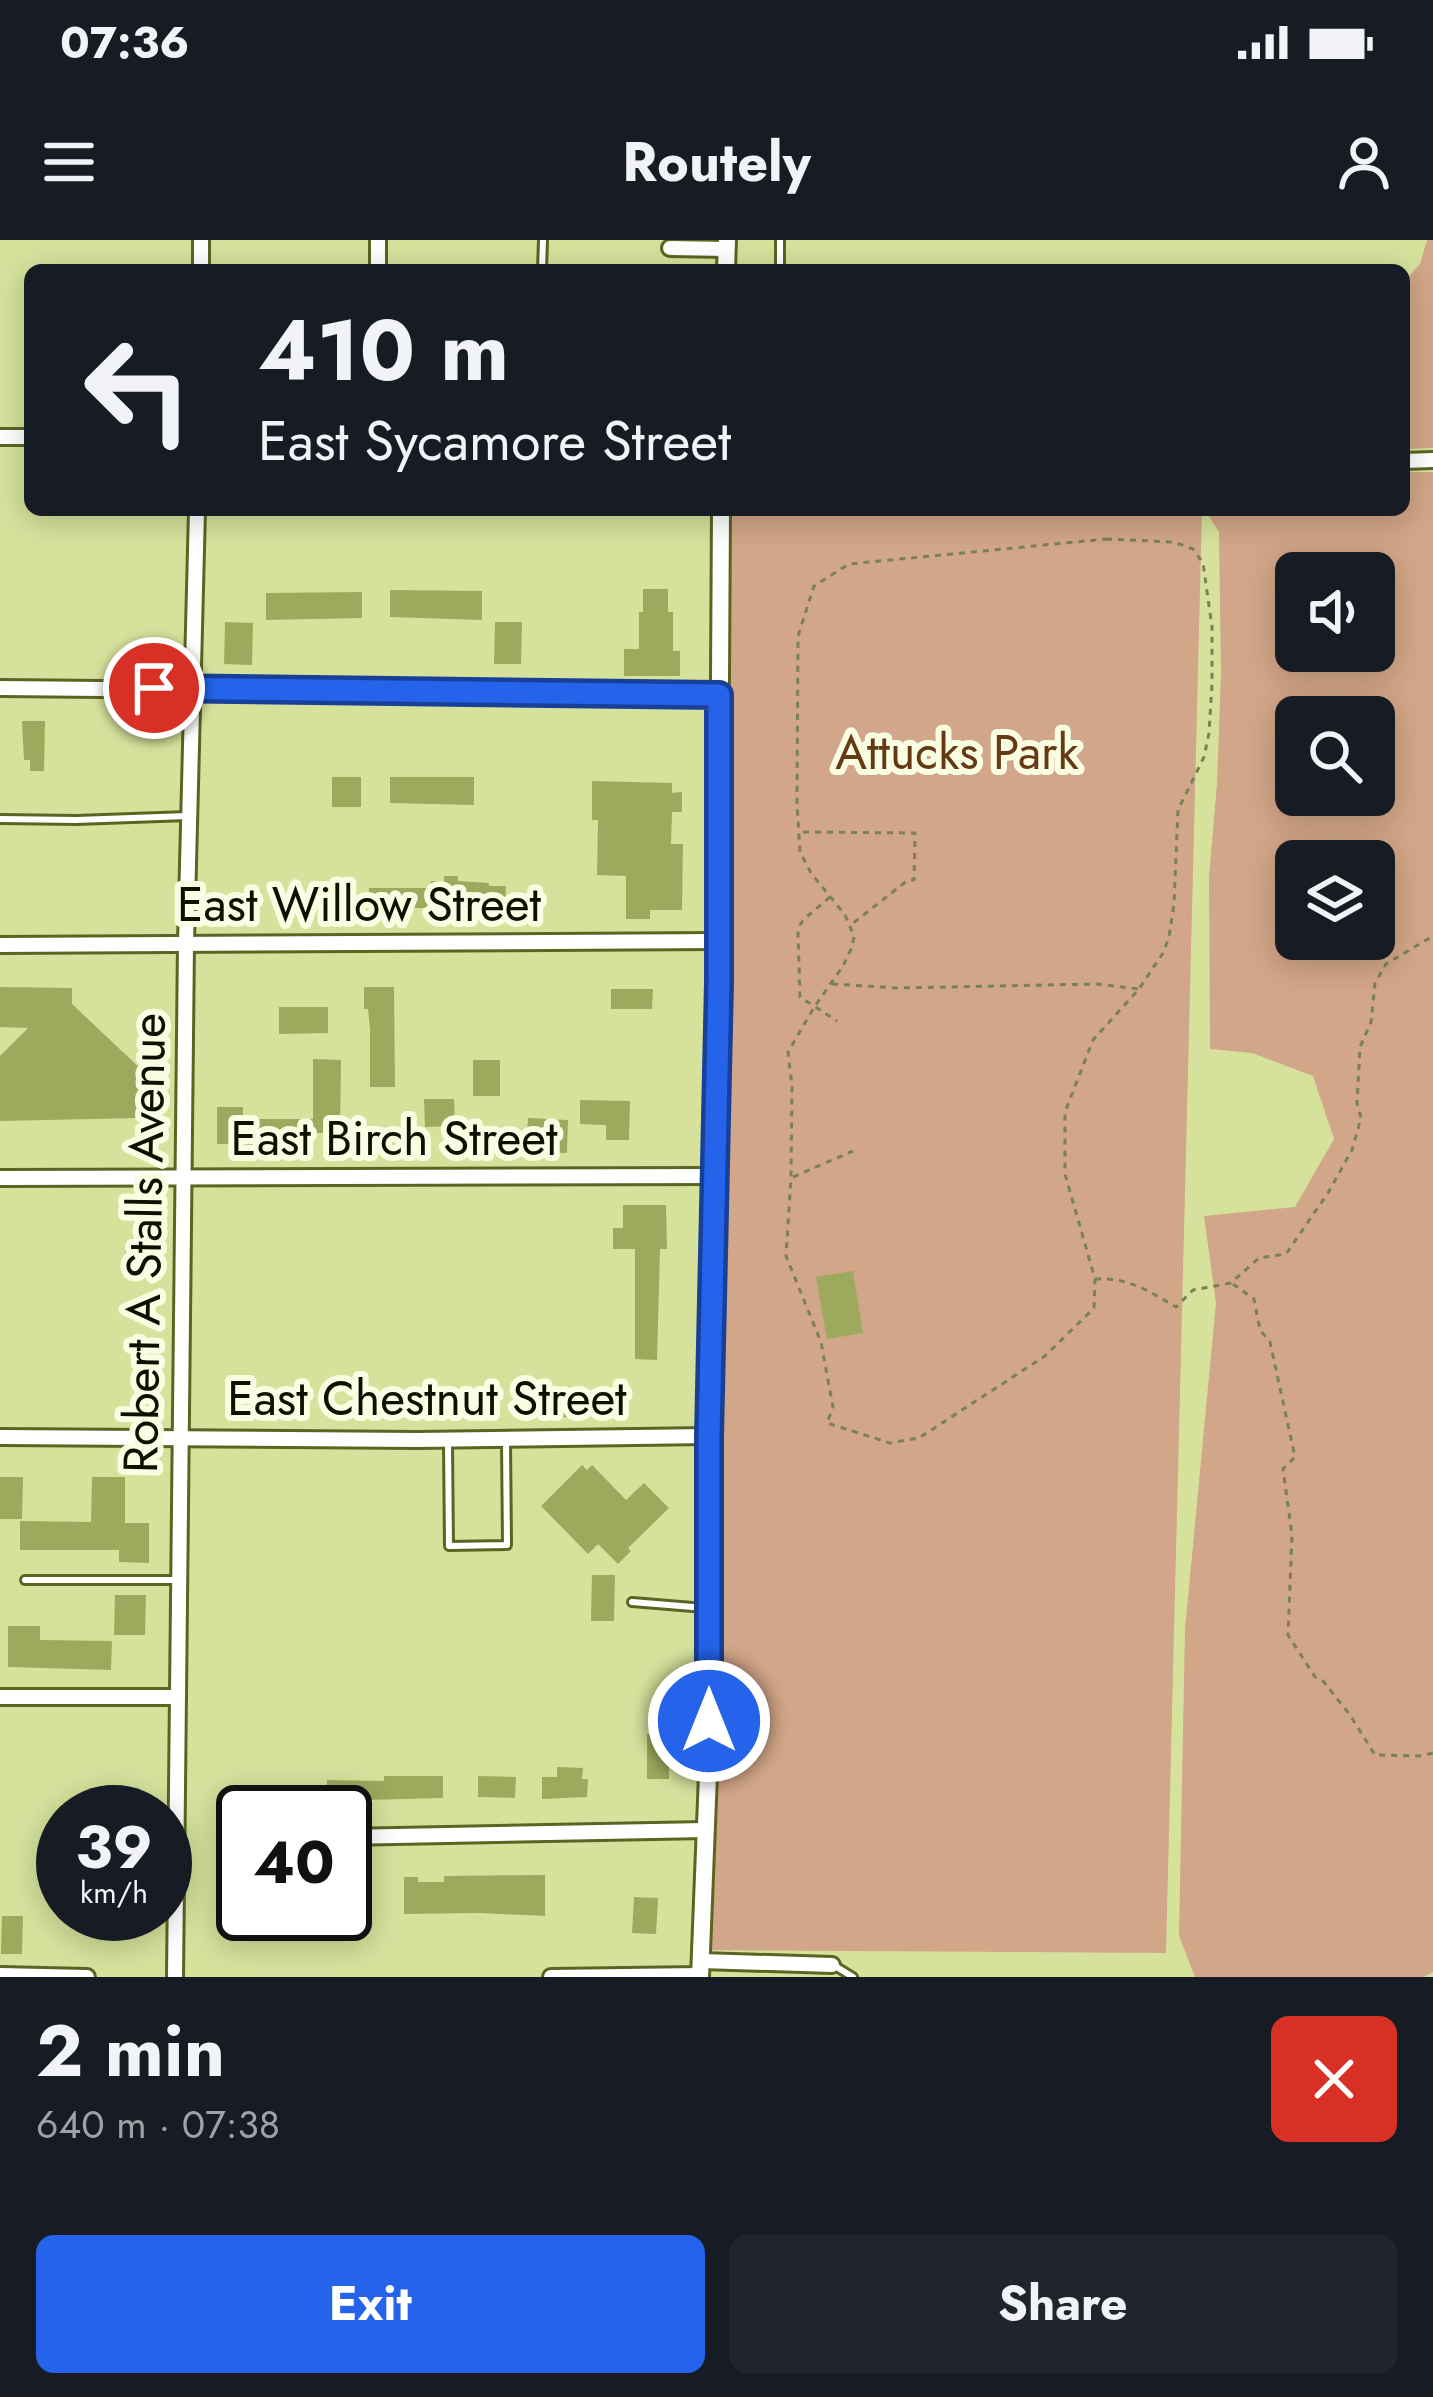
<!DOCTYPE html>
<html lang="en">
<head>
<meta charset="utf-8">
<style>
  :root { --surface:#171b24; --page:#20242c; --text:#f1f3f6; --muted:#9ea1a6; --accent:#2563eb }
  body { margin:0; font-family:Jost,sans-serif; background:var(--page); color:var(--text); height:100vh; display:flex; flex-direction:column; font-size:45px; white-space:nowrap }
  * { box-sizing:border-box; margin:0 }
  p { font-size:39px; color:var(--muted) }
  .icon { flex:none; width:66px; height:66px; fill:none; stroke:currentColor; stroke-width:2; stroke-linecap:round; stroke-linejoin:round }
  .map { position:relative; height:1737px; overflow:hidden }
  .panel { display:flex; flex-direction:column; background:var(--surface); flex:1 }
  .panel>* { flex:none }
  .top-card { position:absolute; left:24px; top:24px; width:1386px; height:252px; border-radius:18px; box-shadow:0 6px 30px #0003; background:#171b24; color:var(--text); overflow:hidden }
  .tools { position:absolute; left:1275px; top:312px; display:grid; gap:24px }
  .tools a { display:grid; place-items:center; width:120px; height:120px; border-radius:18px; background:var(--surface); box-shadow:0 6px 30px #0003; font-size:60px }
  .speed { position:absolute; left:36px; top:1545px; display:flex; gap:24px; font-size:60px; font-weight:700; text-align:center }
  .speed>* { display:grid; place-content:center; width:156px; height:156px; border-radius:50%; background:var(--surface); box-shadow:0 6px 30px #0003; line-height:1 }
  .speed small { font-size:30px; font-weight:400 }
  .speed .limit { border:6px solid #111; border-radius:18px; background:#fff; color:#111 }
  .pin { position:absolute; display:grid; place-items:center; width:102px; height:102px; color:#fff; margin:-51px; border:6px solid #fff; border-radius:50%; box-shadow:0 3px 12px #0007 }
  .me { position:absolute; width:132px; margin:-66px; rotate:0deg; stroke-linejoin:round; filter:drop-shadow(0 0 9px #0008) }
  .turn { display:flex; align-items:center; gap:42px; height:252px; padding:0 36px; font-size:54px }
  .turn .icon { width:156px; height:156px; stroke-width:2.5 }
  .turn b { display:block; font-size:84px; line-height:102px }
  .round { display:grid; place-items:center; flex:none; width:126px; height:126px; border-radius:18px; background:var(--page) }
  .overview { display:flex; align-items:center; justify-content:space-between; height:204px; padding:0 36px }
  h1 { font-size:72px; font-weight:700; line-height:90px }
  .cta { display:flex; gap:24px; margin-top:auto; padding:24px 36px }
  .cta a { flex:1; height:138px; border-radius:18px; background:var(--accent); color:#fff; font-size:48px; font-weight:700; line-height:138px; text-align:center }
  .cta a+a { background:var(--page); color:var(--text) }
  .status { display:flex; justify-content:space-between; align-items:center; height:84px; padding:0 60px; background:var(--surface); direction:ltr }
  .status svg { height:33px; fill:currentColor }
  header { display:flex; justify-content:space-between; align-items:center; height:156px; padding:0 36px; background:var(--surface); font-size:54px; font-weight:700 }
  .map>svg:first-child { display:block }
  .green { fill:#d2a688; fill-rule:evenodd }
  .building { fill:#9da95c }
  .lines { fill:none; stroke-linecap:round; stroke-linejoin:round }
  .service-casing { stroke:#5b6421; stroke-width:12 }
  .minor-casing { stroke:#5b6421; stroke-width:20 }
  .tertiary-casing { stroke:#5b6421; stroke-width:22 }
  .path { stroke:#7a8254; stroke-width:3; stroke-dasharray:6 6; stroke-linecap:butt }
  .service { stroke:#fff; stroke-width:6 }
  .minor { stroke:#fff; stroke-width:14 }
  .tertiary { stroke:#fff; stroke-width:16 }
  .route-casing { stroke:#184099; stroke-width:30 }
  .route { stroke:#2563eb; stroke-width:21 }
  .labels { text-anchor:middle; stroke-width:12; stroke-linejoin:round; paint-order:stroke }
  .park-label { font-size:48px; fill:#663915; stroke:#f9fee3 }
  .street-label { font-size:48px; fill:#0e1100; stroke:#f9fee3 }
</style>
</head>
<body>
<div class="status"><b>07:36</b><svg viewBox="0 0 49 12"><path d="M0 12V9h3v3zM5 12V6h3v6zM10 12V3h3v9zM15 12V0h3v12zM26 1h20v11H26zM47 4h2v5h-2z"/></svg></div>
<header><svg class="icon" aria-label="menu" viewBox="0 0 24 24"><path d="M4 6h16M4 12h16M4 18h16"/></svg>Routely<svg class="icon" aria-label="person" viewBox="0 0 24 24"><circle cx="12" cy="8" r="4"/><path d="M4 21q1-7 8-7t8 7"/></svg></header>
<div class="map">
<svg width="1433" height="1737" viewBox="0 0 1433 1737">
  <rect width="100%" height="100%" fill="#d6e29c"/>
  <!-- green -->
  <g class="green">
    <polygon points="1427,0 1433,0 1433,208 1404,209 1404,42 1420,24"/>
    <path d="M1404,232H1433V1732L1424,1737H1195L1179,1696L1185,1389L1216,1063L1204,976L1295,967L1334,899L1313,836L1252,813L1210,809L1209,637L1217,544L1221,433L1219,292L1205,270H1404ZM1296,333H1374V411H1296ZM1296,477H1374V555H1296ZM1296,621H1374V699H1296Z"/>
    <polygon points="721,270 1202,270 1166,1713 701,1710"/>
  </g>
  <!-- building -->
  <g class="building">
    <polygon points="643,349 668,349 668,372 673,372 673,411 680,411 680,436 624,436 624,409 639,409 639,372 643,372"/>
    <polygon points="390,350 482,351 482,380 390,377"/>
    <polygon points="362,352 362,378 266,380 266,353"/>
    <polygon points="225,382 253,383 252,425 224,424"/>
    <polygon points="495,382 522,382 521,424 494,424"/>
    <polygon points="22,481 45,481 44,531 30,531 30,520 24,520"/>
    <rect x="332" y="537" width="29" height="30"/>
    <polygon points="390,537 474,537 474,565 390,563"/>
    <polygon points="592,541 672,543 672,553 682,552 682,572 672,572 671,604 683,604 682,670 650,670 650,679 626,679 626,636 597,635 598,580 592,580"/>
    <polygon points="444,636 458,636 458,641 489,643 489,646 506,646 505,675 489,675 489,669 458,670 458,676 431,676 431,668 369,668 369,648 431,648 431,641 444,641"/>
    <polygon points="0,747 72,748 72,764 143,831 150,824 163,836 163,860 137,861 137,878 0,881 0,816 28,788 0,787"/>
    <polygon points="364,747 394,747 395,847 370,847 370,789 368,769 364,769"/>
    <polygon points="611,749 653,749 652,769 611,769"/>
    <polygon points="279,767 328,767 328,793 279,794"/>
    <polygon points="313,819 341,820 340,893 297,893 297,905 217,904 217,867 243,867 243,879 313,879"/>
    <rect x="473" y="820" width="27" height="36"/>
    <polygon points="424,859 454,859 455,886 425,887"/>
    <polygon points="580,860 630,861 629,900 606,900 606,885 580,884"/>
    <polygon points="528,878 568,880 567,913 526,912"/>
    <polygon points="623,965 666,965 667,1009 660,1009 657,1120 635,1119 635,1009 613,1009 613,988 623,988"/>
    <polygon points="125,1001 158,1002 157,1026 125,1026"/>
    <polygon points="853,1031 863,1093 827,1099 816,1037"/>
    <polygon points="550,1146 563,1146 563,1154 585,1154 584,1177 549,1177"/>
    <polygon points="582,1225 587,1230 592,1225 626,1260 644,1243 669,1268 628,1308 631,1311 618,1324 598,1304 588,1314 541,1266"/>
    <polygon points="0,1237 23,1237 22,1279 0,1279"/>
    <polygon points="92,1237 125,1237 125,1283 149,1283 149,1323 119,1322 119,1310 20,1310 20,1281 91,1282"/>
    <polygon points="592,1335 615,1335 614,1381 591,1381"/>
    <polygon points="115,1355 146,1355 145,1395 114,1395"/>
    <polygon points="8,1386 40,1386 40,1400 112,1401 111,1430 8,1427"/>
    <polygon points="647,1494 661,1494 661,1506 669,1506 669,1539 647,1539"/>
    <polygon points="557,1527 583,1528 582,1539 588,1539 587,1557 542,1559 542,1537 557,1537"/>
    <polygon points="384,1536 443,1536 443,1558 327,1561 327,1540 384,1541"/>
    <polygon points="478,1536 516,1537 515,1558 478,1557"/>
    <polygon points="545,1635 545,1676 479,1673 404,1674 404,1637 418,1637 418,1642 444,1642 444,1636"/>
    <polygon points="634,1657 658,1658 656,1694 632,1693"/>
    <polygon points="2,1676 23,1676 22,1714 1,1714"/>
  </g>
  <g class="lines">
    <defs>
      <g id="service">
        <polyline points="780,0 780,30"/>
        <polyline points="542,30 543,0"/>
        <polyline points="0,579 76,580 188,576"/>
        <polyline points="448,1203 449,1306 507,1305 506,1202"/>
        <polyline points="25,1340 178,1340"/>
        <polyline points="632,1362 705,1368"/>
        <polyline points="835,1726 853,1737"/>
      </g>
      <g id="minor">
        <polyline points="670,8 727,9"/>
        <polyline points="201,30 201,0"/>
        <polyline points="378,30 378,0"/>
        <polyline points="0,197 30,197"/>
        <polyline points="1404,221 1433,220"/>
        <polyline points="0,448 719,455"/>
        <polyline points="0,705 719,701"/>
        <polyline points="0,938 717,936"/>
        <polyline points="0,1197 418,1200 709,1196"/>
        <polyline points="0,1457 176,1457"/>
        <polyline points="345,1597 706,1590"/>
        <polyline points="701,1721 832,1725"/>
        <polyline points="0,1735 87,1737"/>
        <polyline points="175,1737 186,703 197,270"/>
        <polyline points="551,1737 700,1735"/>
      </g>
      <g id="tertiary">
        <polyline points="726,30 727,0"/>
        <polyline points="700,1737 709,1509 709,1196 717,936 721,270"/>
      </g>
    </defs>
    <!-- service casing -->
    <use href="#service" class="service-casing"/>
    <!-- minor casing -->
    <use href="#minor" class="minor-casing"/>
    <!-- tertiary casing -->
    <use href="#tertiary" class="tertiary-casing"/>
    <!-- path -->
    <g class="path">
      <polygon points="1106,299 1174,302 1193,309 1203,323 1212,387 1212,444 1209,493 1204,517 1178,570 1174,664 1169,697 1163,713 1139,749 1093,800 1065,872 1065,934 1095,1039 1094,1068 1045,1116 919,1198 890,1203 827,1183 833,1167 821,1102 786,1016 791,937 792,847 788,812 813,769 843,726 852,707 854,696 845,675 811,633 800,612 797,564 798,396 814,346 849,324"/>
      <polyline points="803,592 915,593 914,640 908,640 852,684"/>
      <polyline points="830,657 804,679 800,685 798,693 800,757 837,781"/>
      <polyline points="832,744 897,748 1097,744 1139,749"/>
      <polyline points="793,937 853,911"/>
      <path d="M1095,1039C1128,1037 1149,1051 1176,1067L1193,1050L1231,1043L1259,1018L1286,1014L1328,953L1352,910L1361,878L1357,863L1360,807L1371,782L1375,743L1386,724L1433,696"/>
      <polyline points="1233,1044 1254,1059 1260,1090 1270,1102 1295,1217 1283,1229 1292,1295 1288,1395 1315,1437 1323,1441 1350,1475 1375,1515 1422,1516 1433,1513"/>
    </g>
    <!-- service -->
    <use href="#service" class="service"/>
    <!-- minor -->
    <use href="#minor" class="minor"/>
    <!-- tertiary -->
    <use href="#tertiary" class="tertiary"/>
  </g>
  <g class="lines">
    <defs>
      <polyline id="route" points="154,448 719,455 719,742 709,1196 709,1481"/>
    </defs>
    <!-- route casing -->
    <use href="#route" class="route-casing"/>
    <!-- route -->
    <use href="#route" class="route"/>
  </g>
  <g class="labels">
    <!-- park labels -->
    <g class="park-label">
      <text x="957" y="529">Attucks Park</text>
    </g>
    <!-- street labels -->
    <g class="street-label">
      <text x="359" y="681">East Willow Street</text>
      <text x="394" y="915">East Birch Street</text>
      <text transform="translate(144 1003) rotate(-89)" y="17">Robert A Stalls Avenue</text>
      <text x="427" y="1175">East Chestnut Street</text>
    </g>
  </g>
</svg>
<div class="tools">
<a><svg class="icon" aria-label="sound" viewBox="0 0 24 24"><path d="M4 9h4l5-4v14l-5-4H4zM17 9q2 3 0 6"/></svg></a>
<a><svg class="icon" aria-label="search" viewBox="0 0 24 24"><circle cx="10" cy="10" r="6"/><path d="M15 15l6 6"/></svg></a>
<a><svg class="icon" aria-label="layers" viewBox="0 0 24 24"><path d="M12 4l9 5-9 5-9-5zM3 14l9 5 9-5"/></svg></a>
</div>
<div class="speed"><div>39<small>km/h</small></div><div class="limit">40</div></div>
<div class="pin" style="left:154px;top:448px;background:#d93025"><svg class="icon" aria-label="arrive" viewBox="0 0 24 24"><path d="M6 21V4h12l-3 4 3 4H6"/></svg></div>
<svg class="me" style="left:709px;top:1481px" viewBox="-20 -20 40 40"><circle r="17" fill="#2563eb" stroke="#fff" stroke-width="3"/><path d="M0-11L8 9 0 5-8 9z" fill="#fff"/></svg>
<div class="top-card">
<div class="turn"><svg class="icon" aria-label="left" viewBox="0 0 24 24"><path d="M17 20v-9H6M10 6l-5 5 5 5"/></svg><div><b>410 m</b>East Sycamore Street</div></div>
</div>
</div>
<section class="panel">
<div class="overview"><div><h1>2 min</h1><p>640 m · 07:38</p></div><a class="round" style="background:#d93025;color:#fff"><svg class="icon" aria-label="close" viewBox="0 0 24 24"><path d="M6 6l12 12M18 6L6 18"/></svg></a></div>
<div class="cta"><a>Exit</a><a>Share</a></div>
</section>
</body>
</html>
